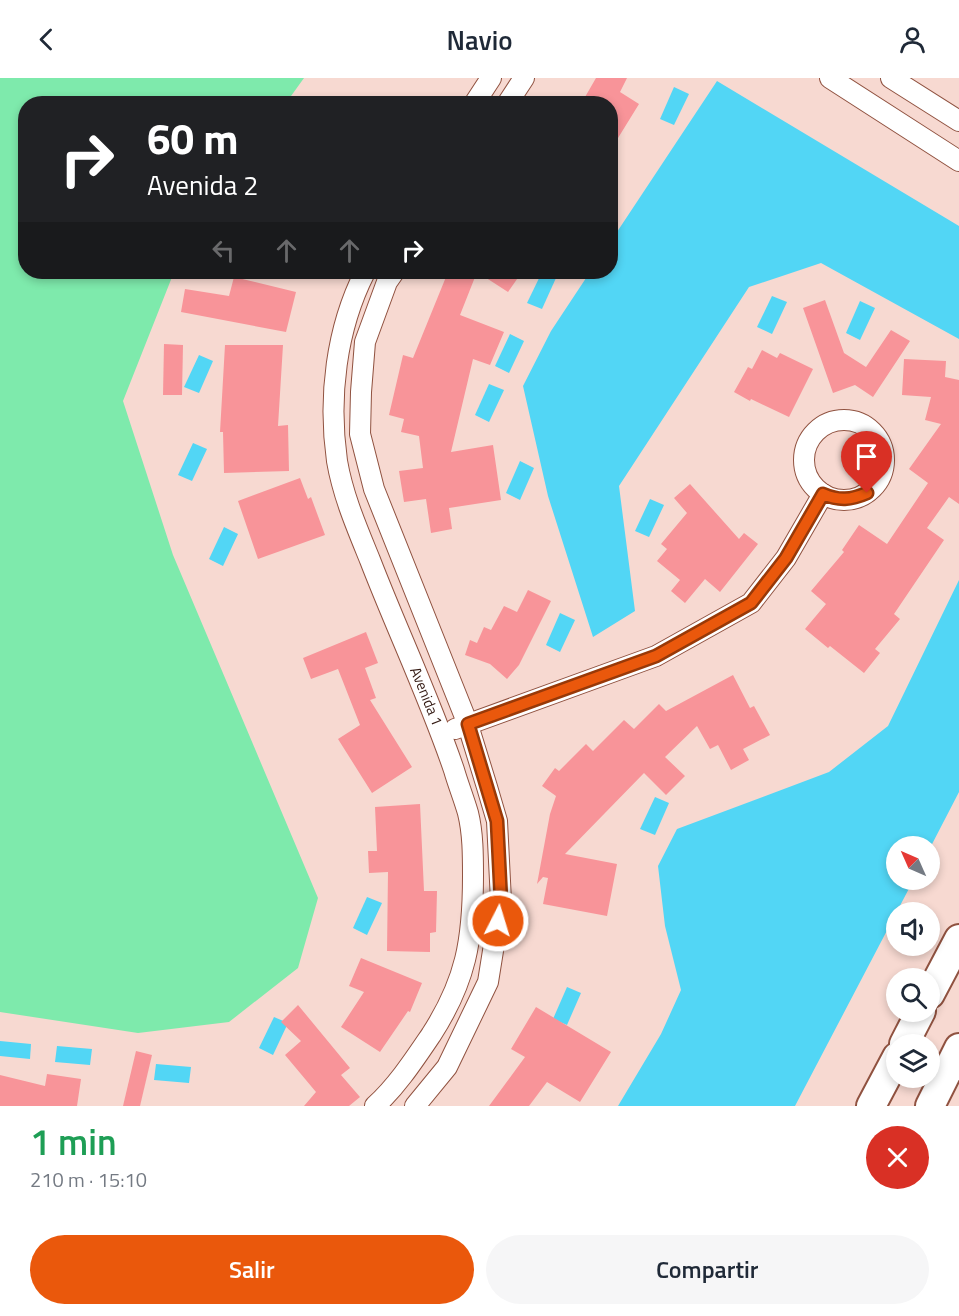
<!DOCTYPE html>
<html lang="es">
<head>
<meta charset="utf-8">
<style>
  :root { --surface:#fff; --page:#f6f6f7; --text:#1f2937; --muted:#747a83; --accent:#ea580c }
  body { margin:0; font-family:"Titillium Web",sans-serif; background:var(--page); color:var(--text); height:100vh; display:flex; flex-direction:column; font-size:22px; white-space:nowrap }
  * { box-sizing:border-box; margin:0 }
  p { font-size:20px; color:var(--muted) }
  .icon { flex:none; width:33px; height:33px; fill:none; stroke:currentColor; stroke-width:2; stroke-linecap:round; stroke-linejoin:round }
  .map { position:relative; height:1028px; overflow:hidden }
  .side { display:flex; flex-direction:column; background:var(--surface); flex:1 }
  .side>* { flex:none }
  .guide { position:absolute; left:18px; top:18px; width:600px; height:183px; border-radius:24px; box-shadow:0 3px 9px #0003; background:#202124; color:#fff; overflow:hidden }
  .needle { width:39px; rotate:315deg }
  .controls { position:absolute; left:886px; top:758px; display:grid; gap:12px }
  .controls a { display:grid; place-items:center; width:54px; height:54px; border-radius:50%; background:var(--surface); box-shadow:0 3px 9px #0003; font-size:30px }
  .pin { position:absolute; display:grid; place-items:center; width:51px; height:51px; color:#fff; margin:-62px -26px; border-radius:50% 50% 50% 0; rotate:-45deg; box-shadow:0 0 6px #0007 }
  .pin .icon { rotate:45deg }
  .me { position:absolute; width:66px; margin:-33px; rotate:5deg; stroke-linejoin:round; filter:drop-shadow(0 0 4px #0008) }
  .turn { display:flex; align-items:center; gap:21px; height:126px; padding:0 30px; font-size:27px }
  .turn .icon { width:78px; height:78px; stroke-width:2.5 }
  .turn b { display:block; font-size:42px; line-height:51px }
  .lanes { display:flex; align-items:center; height:57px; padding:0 30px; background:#0003; justify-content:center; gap:30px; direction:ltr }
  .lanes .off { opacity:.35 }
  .round { display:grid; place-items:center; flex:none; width:63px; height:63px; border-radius:32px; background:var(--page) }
  .head { display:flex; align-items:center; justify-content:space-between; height:102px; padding:0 30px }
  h1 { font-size:36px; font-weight:600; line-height:45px; color:#1e9e55 }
  .cta { display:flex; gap:12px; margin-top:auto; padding:12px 30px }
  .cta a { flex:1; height:69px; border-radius:36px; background:var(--accent); color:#fff; font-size:24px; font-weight:600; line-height:69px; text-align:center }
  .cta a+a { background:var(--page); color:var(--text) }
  header { display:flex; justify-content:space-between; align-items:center; height:78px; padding:0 30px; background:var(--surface); font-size:27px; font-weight:600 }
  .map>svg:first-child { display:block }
  .green { fill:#7eeaac }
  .water { fill:#52d6f5 }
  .building { fill:#f89499 }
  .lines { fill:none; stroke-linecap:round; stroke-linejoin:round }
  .street-casing { stroke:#905240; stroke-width:22 }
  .secondary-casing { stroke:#905240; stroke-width:32 }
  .street { stroke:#fff; stroke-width:20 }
  .secondary { stroke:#fff; stroke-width:28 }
  .route-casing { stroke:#983908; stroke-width:15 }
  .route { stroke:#ea580c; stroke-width:10 }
  .labels { text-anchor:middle; stroke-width:5; stroke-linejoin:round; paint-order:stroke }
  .street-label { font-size:15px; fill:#331912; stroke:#fff }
</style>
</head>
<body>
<header><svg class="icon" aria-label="back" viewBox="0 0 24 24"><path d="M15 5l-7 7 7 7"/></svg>Navio<svg class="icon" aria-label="person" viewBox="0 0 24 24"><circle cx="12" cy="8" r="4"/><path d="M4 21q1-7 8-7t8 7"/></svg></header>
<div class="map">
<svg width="959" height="1028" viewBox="0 0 959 1028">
  <rect width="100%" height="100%" fill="#f7d9d1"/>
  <!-- green -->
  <polygon class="green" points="0,0 304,0 286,25 26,26 26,194 174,194 123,323 173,477 318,820 298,890 229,944 138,955 0,934"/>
  <!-- water -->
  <g class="water">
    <polygon points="717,3 959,148 959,261 821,185 749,209 619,408 635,533 593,559 548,418 523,308 551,253 590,194 610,194 611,163"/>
    <polygon points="674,9 689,16 674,47 660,41"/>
    <polygon points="542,194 556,200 542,231 527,225"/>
    <polygon points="772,218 787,224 772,256 757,249"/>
    <polygon points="860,223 875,230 860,262 846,255"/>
    <polygon points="510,256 524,263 509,295 495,288"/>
    <polygon points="199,277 213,283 199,315 184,309"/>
    <polygon points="489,306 504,312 489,344 475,337"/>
    <polygon points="193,365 207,371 192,403 178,397"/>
    <polygon points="520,383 534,390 520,422 506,415"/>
    <polygon points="650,421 664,427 649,459 635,453"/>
    <polygon points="224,449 238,456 223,488 209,481"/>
    <polygon points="959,502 959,714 930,770 930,768 897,768 897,801 914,801 795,1028 618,1028 661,956 681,912 665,848 658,788 677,751 829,694 888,648"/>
    <polygon points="560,535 575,542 560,574 546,567"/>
    <polygon points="655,719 669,725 655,757 640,751"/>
    <polygon points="367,819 382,825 367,857 353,850"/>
    <polygon points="567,909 581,915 567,947 553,941"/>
    <polygon points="274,939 288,945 273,977 259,970"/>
    <polygon points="0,963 31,966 30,981 0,978"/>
    <polygon points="57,968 92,971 90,987 55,984"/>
    <polygon points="156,986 191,989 189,1005 154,1002"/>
  </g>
  <!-- building -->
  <g class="building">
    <polygon points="596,0 627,0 620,14 639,26 610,73 610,26 581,26"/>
    <polygon points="448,194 477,194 460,237 504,254 490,287 473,281 451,374 493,367 501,422 449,430 452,451 431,455 426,421 404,424 399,393 423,390 419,358 401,354 404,341 389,337 403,277 413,280"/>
    <polygon points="477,194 522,194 508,214"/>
    <polygon points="234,199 296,214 286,254 181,234 185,211 229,218"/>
    <polygon points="825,222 844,275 866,289 891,252 910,263 873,319 855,307 833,315 803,230"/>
    <polygon points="164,266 183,267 182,317 163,317"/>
    <polygon points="225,267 283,267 278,348 288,347 289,393 224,395 223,354 220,354"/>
    <polygon points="762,272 777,280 780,275 813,291 789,339 751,321 750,323 734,314 748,289 752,291"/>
    <polygon points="904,281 946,283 945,299 959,302 959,426 949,419 927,450 944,462 894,536 900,541 875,571 880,575 864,595 830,568 828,570 805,551 826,526 811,513 844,474 842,472 859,447 887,466 928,405 909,391 941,346 925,342 931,319 902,317"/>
    <polygon points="300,400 308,421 311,419 325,457 258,481 238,423"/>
    <polygon points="690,406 739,461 744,455 758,466 720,514 705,501 685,525 671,513 680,502 657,483 667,471 661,466 687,435 674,420"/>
    <polygon points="528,512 551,523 519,587 507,601 490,586 465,577 470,562 477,565 484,549 491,552 504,528 517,534"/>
    <polygon points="366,554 378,585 365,590 376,620 370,622 412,689 372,715 338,661 360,647 338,591 311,601 303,580"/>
    <polygon points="733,597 750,630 754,628 770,657 743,671 749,682 731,692 718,667 710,671 697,648 665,679 685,698 666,717 644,695 565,776 617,786 607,838 543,826 548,800 543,799 537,806 550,736 556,718 542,708 555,690 559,693 586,666 593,673 624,642 634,651 659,626 666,633"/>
    <polygon points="420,726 424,813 437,813 436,854 430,855 430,874 387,873 388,794 369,795 368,773 377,773 375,729"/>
    <polygon points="361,880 422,905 410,934 408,933 380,974 341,949 364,914 349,908"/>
    <polygon points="298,927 350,990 341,997 360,1019 349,1028 304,1028 316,1014 285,977 301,963 281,944"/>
    <polygon points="536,929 611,974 580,1024 547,1004 529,1028 489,1028 525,979 511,971"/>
    <polygon points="136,973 152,977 140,1028 123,1028"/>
    <polygon points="47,996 81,1001 77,1028 0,1028 0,997 45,1008"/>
  </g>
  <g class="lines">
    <defs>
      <g id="street">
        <polyline points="830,0 959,83"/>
        <polyline points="891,0 959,43"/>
        <polyline points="474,26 491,0"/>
        <polyline points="507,26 524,0"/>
        <path id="s1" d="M365,194C336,251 328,320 337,383C343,418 357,450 370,482C397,552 430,621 454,692C458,706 464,721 468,735C473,755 473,778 473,798C473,862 466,903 431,957C414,982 397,1008 375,1028"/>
        <polyline points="394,194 387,204 365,264 361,314 360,356 374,411 467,644 487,709 497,743 501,823 488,904 447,989 415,1028"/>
        <circle cx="844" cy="382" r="40"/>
        <polyline points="455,651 656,578 751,525 786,480 823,416"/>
      </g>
      <g id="secondary">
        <polyline points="930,916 959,861"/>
        <polyline points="904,966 921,933"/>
        <polyline points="871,1028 897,979"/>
        <polyline points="930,1028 959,970"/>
      </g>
    </defs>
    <!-- street casing -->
    <use href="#street" class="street-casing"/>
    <!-- secondary casing -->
    <use href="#secondary" class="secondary-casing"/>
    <!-- street -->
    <use href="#street" class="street"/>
    <!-- secondary -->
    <use href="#secondary" class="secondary"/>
  </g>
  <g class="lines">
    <defs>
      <path id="route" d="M498,843L501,823L497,743L468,646L656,578L751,525L786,480L823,416C839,423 851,422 867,415"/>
    </defs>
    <!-- route casing -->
    <use href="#route" class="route-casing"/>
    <!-- route -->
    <use href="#route" class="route"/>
  </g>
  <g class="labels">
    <!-- street labels -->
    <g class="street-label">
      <text dy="5" stroke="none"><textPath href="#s1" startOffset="446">Avenida 1</textPath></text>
    </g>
  </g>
</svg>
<div class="controls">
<a><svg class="needle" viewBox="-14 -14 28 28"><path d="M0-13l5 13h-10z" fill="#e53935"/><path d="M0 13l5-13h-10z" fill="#747a83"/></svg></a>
<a><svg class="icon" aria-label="sound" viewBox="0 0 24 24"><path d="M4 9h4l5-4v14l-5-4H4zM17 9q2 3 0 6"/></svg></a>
<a><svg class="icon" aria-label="search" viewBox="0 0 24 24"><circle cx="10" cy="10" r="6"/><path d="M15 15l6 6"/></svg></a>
<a><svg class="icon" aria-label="layers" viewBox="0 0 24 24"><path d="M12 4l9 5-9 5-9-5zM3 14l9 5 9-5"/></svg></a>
</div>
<div class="pin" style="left:867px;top:415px;background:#d93025"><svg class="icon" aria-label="arrive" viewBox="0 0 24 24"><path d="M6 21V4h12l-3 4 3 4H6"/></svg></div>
<svg class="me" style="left:498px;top:843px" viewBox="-20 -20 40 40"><circle r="17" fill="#ea580c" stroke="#fff" stroke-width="3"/><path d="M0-11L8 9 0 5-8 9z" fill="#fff"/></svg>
<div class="guide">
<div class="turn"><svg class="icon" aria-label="right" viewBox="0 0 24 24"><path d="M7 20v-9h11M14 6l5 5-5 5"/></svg><div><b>60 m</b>Avenida 2</div></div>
<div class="lanes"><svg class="icon off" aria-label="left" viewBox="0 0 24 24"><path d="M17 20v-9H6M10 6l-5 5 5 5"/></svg><svg class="icon off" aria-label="ahead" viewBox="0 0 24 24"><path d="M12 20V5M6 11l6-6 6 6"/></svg><svg class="icon off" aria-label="ahead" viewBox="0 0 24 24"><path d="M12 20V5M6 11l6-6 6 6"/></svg><svg class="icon" aria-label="right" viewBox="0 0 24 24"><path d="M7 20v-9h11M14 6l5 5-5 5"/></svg></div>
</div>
</div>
<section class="side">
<div class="head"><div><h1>1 min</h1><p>210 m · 15:10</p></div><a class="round" style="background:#d93025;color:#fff"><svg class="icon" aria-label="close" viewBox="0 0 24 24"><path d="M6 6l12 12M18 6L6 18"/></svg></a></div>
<div class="cta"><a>Salir</a><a>Compartir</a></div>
</section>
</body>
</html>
